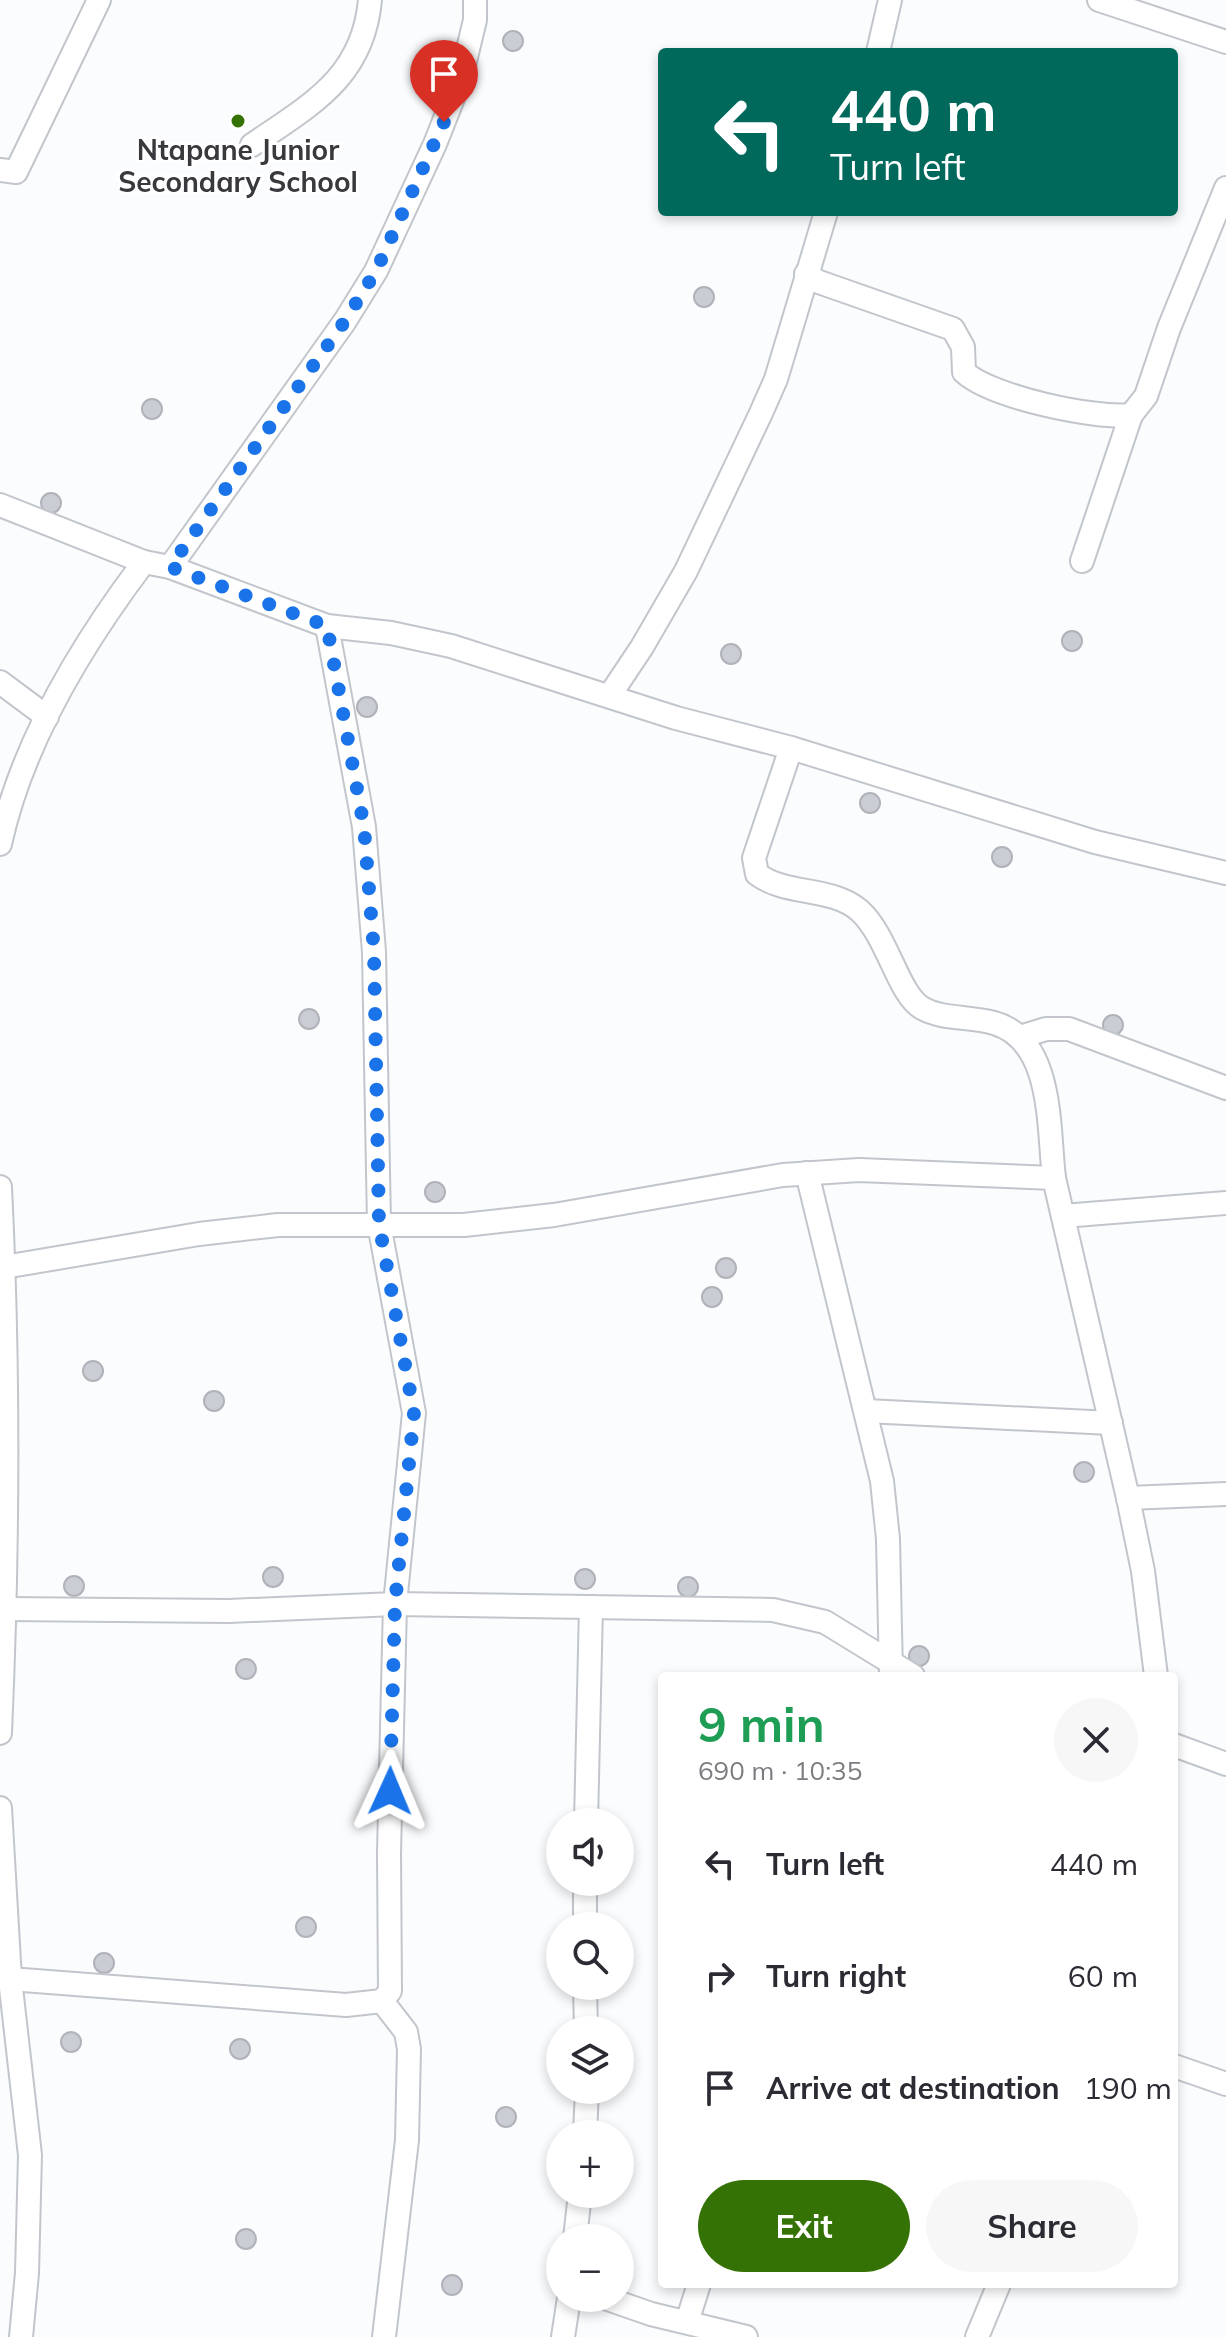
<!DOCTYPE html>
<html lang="en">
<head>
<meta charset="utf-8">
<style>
  :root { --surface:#fff; --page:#f7f7f7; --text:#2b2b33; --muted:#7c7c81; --accent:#357205 }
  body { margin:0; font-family:Mulish,sans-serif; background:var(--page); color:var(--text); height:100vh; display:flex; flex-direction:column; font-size:30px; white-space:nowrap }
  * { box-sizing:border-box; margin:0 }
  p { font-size:26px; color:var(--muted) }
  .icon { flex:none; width:44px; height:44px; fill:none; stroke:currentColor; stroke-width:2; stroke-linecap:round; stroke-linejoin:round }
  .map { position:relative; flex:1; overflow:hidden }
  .drawer { position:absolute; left:658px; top:1672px; width:520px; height:616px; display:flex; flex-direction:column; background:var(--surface); border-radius:8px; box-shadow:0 4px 12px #0003 }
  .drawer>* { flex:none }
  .guide { position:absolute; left:658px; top:48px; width:520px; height:168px; border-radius:8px; box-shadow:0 4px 12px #0003; background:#00695c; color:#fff; overflow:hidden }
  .fabs { position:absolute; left:546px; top:1808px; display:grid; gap:16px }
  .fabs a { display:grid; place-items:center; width:88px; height:88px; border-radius:50%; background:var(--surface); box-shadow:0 4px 12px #0003; font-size:40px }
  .pin { position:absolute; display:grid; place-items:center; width:68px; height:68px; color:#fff; margin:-82px -34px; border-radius:50% 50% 50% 0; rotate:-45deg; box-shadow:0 0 8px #0007 }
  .pin .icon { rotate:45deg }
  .me { position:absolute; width:88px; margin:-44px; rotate:1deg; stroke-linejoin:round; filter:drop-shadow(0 0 6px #0008) }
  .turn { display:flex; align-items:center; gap:28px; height:168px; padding:0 40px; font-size:36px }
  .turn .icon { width:104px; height:104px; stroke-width:2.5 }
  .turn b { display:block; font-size:56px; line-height:68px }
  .round { display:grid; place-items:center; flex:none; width:84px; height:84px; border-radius:42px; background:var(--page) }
  .headline { display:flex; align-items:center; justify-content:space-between; height:136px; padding:0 40px }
  h1 { font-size:48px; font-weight:700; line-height:60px; color:#1e9e55 }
  .primary-button { display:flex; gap:16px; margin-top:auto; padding:16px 40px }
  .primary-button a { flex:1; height:92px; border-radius:48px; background:var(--accent); color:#fff; font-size:32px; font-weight:700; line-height:92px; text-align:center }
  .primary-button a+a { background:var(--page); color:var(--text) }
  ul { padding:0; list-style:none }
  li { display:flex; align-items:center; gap:24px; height:112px; padding:0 40px }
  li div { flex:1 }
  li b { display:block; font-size:30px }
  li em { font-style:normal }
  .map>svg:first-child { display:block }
  .building { fill:#cacdd4; stroke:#afb2b8; stroke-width:2 }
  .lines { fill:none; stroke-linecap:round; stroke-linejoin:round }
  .minor-casing { stroke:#c2c6cc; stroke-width:26 }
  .minor { stroke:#fff; stroke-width:22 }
  .route { stroke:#1a73e8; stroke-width:14; stroke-dasharray:0 25.2 }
  .poi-dot { fill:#357205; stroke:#fff; stroke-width:3 }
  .labels { text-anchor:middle; stroke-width:6; stroke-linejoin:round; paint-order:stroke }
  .poi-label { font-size:28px; font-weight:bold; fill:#38393c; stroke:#fff }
</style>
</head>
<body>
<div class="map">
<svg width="1226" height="2337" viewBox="0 0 1226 2337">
  <rect width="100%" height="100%" fill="#fafcfe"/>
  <!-- building -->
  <g class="building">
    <circle cx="513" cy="41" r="10"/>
    <circle cx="704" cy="297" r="10"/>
    <circle cx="152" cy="409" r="10"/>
    <circle cx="51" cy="503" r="10"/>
    <circle cx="1072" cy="641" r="10"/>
    <circle cx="731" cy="654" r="10"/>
    <circle cx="367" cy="707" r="10"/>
    <circle cx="870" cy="803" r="10"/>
    <circle cx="1002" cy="857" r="10"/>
    <circle cx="309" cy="1019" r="10"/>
    <circle cx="1113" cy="1025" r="10"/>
    <circle cx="435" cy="1192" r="10"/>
    <circle cx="726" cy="1268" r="10"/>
    <circle cx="712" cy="1297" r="10"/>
    <circle cx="93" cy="1371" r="10"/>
    <circle cx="214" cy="1401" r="10"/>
    <circle cx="1084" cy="1472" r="10"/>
    <circle cx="273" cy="1577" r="10"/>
    <circle cx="585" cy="1579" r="10"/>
    <circle cx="74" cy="1586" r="10"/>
    <circle cx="688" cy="1587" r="10"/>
    <circle cx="919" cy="1656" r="10"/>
    <circle cx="246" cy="1669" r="10"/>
    <circle cx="306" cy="1927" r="10"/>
    <circle cx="104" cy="1963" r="10"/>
    <circle cx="71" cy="2042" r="10"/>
    <circle cx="240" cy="2049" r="10"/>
    <circle cx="506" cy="2117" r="10"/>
    <circle cx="246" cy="2239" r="10"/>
    <circle cx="452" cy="2285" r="10"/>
  </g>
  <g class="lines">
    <defs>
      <g id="minor">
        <polyline points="1099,0 1226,42"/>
        <polyline points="878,52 890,0"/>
        <path d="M252,145C310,105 363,78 370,0"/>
        <polyline points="0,170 16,172 99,0"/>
        <path d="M806,274L819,282L953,329L963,347L964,372C991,397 1094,419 1131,415L1146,396L1169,328L1226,188"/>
        <polyline points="0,505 144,562 170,567 327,626 391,633 451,646 676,718 791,748 1095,842 1226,873"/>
        <polyline points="1082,561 1131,415"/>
        <polyline points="170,567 345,321 376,271 435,144 461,78 475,20 475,0"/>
        <polyline points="0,682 47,717"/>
        <polyline points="610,695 642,647 686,571 761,413 776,379 826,212"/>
        <path d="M791,748L754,858L757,874C786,896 832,886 860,911C888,937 898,994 922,1008C943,1020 971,1016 994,1023C1054,1040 1048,1128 1054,1178"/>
        <path d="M0,844C22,743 82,644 144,562"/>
        <polyline points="1020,1037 1046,1029 1069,1029 1226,1088"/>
        <polyline points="807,1173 882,1481 888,1539 891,1674"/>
        <path d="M0,1187C9,1369 8,1552 0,1733"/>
        <polyline points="1063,1216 1226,1203"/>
        <polyline points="4,1267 199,1234 278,1225 464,1225 554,1215 783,1175 859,1170 1054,1178 1128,1498 1143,1571 1156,1676"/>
        <polyline points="866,1411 1111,1423"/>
        <polyline points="1128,1498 1226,1494"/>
        <polyline points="5,1609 229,1611 395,1604 773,1610 825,1622 913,1676"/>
        <polyline points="1174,1745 1226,1764"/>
        <polyline points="0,1808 10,1979 30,2155 27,2273 21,2337"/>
        <polyline points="586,1822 591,1607"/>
        <polyline points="585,1926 585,1882"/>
        <polyline points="10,1979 346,2005 382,2001 390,1991 389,1853 395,1604 414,1413 379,1224 374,952 364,827 327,626"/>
        <polyline points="585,1986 586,2030"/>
        <polyline points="382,2001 406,2032 409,2049 407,2140 384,2337"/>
        <polyline points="1174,2066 1226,2084"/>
        <polyline points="585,2134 587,2090"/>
        <polyline points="575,2238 580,2194"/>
        <polyline points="605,2298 651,2314 746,2337"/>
        <polyline points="687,2322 699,2284"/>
        <polyline points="563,2337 569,2298"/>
        <polyline points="977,2337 999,2284"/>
      </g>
    </defs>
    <!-- minor casing -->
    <use href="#minor" class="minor-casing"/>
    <!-- minor -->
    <use href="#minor" class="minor"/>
  </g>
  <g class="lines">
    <!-- route -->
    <polyline class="route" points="390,1791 395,1604 414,1413 379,1224 374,952 364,827 327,626 170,567 345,321 376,271 444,122"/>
  </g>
  <!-- markers -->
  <circle class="poi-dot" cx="238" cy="121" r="8"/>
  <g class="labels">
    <!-- poi labels -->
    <g class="poi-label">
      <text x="238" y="160">Ntapane Junior<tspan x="238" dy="32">Secondary School</tspan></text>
    </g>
  </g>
</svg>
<div class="fabs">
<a><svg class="icon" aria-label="sound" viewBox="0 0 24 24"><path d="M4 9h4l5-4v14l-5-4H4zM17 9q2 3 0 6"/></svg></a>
<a><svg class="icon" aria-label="search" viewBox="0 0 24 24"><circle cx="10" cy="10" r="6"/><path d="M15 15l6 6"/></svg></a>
<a><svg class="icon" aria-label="layers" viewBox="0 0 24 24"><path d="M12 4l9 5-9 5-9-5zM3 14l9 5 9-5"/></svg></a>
<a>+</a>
<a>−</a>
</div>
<div class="pin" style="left:444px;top:122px;background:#d93025"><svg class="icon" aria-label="arrive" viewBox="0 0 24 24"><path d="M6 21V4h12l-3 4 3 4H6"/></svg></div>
<svg class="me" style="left:390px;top:1791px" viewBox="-20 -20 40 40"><path d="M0-17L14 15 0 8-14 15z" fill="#1a73e8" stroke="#fff" stroke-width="4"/></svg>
<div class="guide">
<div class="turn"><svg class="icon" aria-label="left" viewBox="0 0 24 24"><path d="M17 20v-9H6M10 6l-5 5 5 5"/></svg><div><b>440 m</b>Turn left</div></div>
</div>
<section class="drawer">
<div class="headline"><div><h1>9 min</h1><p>690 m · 10:35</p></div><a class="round"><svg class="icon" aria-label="close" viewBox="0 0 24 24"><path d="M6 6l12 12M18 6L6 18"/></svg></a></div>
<ul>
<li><svg class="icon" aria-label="left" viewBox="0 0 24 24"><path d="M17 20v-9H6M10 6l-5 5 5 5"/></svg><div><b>Turn left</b></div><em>440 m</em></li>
<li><svg class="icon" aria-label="right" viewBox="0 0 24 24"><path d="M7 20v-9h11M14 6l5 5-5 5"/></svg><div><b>Turn right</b></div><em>60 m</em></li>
<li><svg class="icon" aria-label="arrive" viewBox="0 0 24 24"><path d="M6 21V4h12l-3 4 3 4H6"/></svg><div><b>Arrive at destination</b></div><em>190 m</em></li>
</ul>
<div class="primary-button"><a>Exit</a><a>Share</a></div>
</section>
</div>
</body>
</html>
